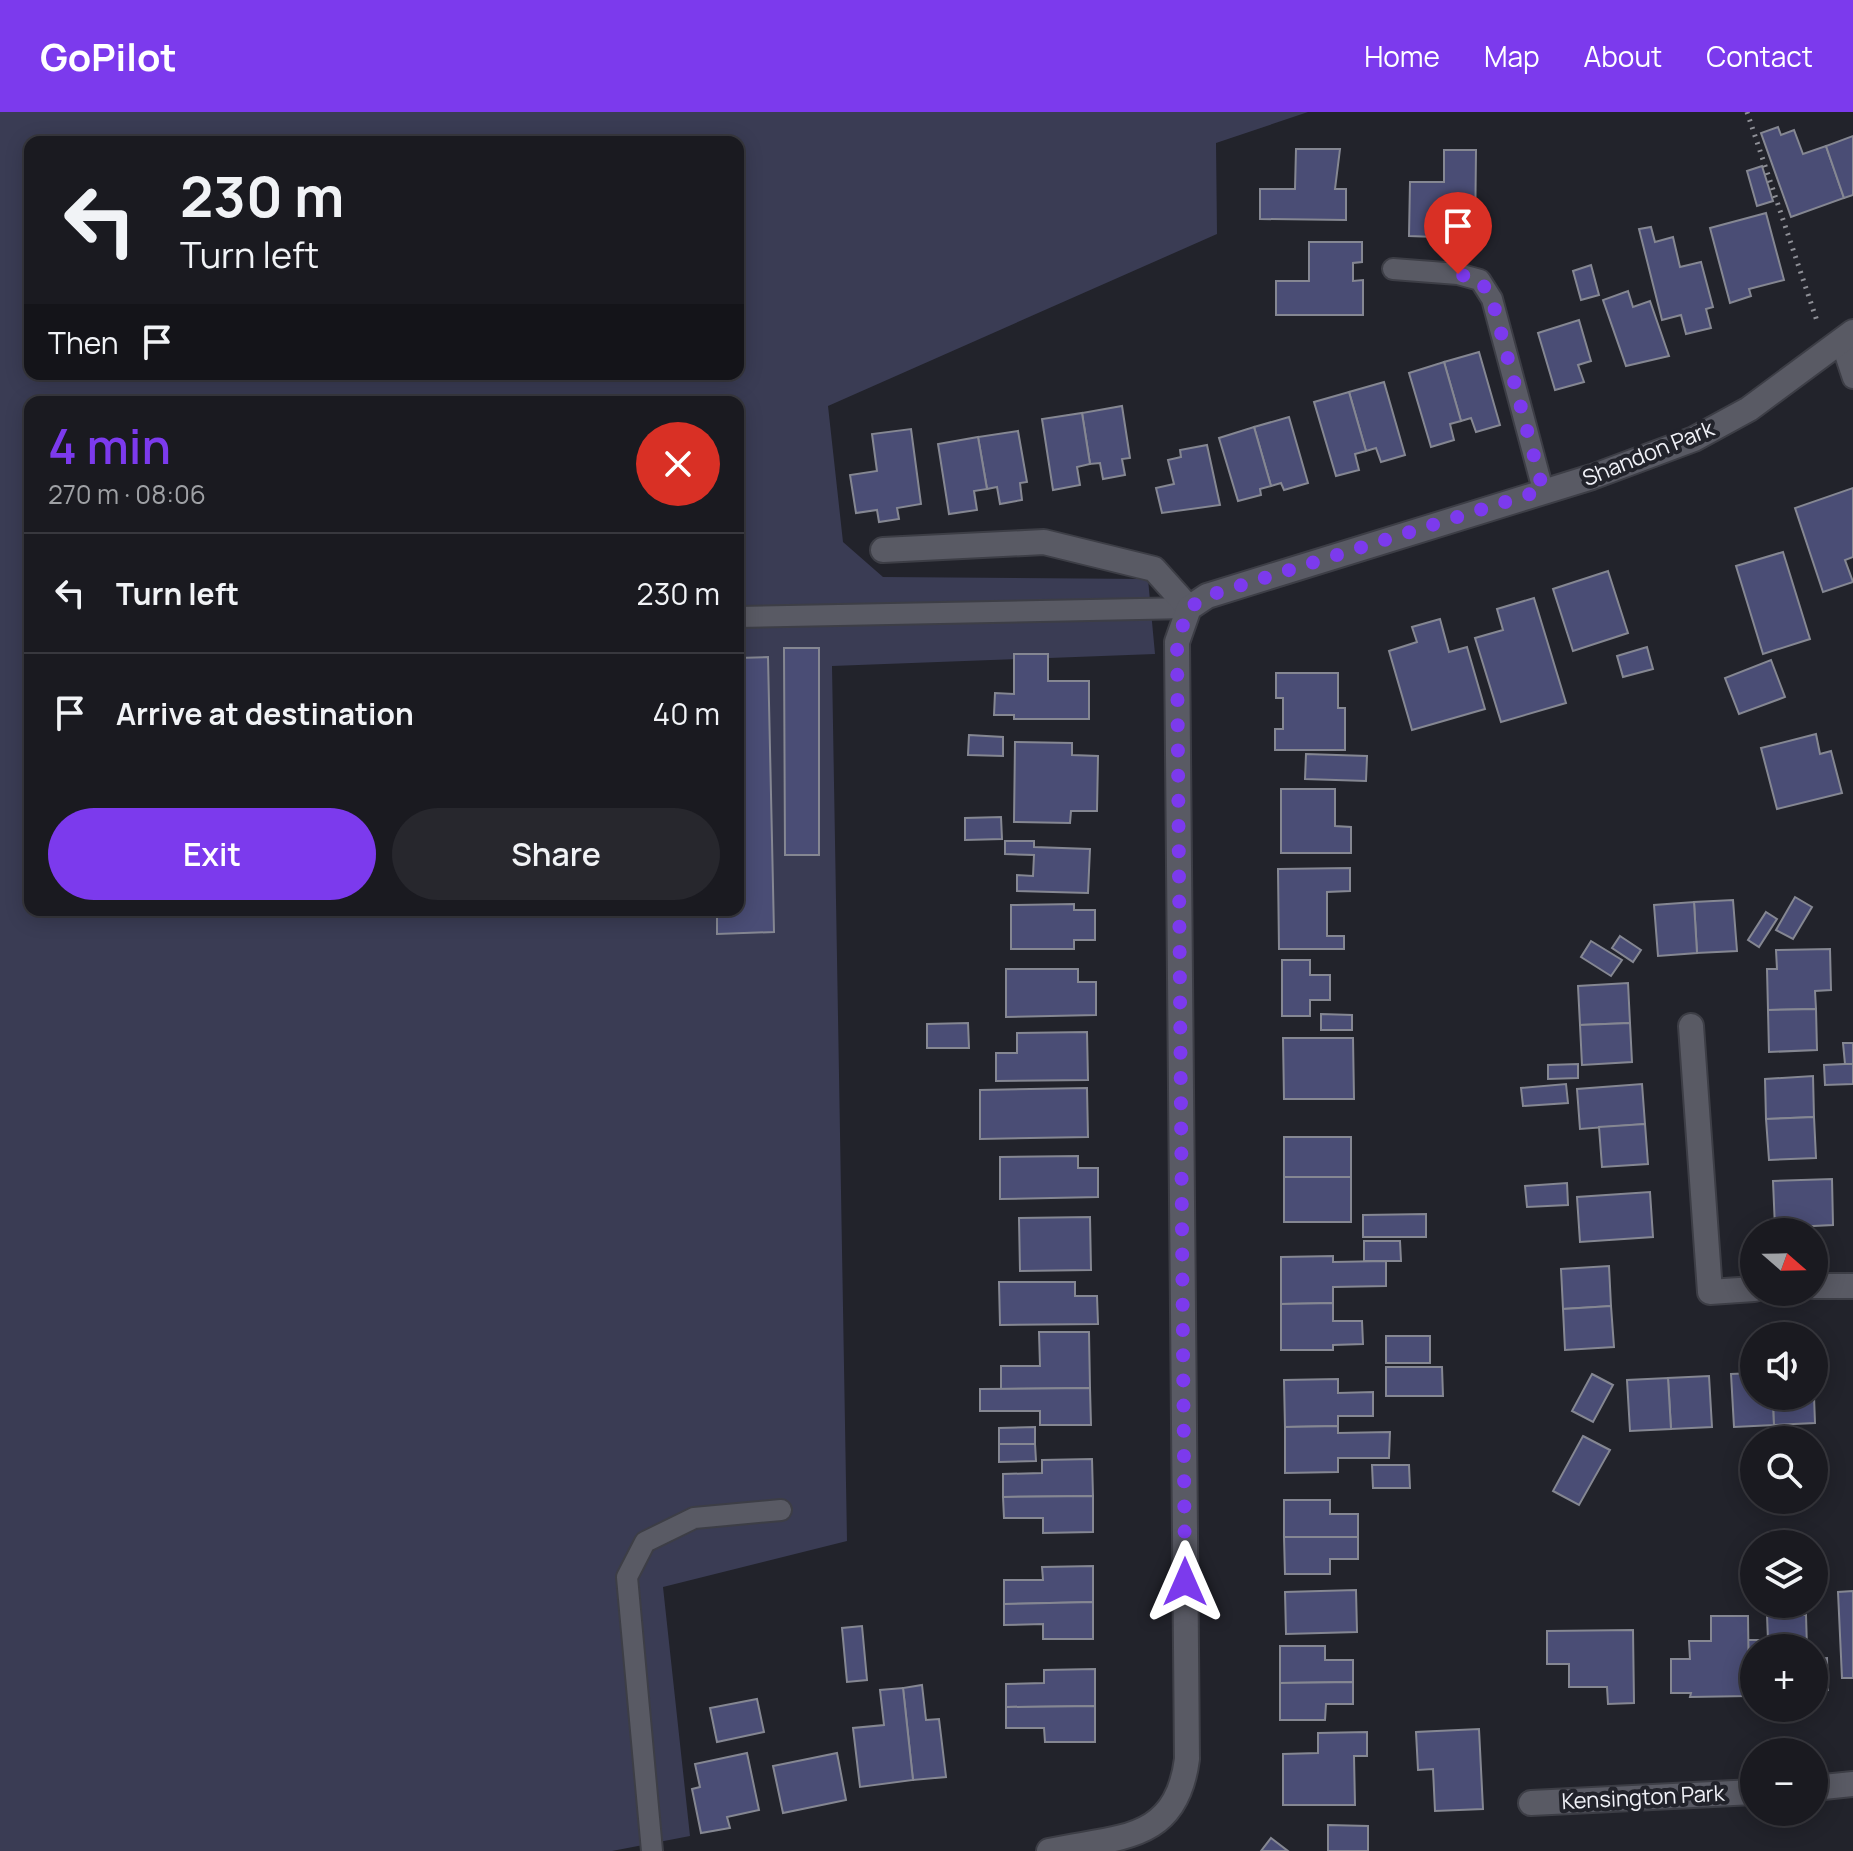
<!DOCTYPE html>
<html lang="en">
<head>
<meta charset="utf-8">
<style>
  :root { --surface:#1a1a20; --page:#27272d; --text:#f1f3f6; --muted:#9fa1a5; --line:#38383e; --accent:#7c3aed }
  body { margin:0; font-family:Manrope,sans-serif; background:var(--page); color:var(--text); height:100vh; display:flex; flex-direction:column; font-size:30px; white-space:nowrap }
  * { box-sizing:border-box; margin:0 }
  p { font-size:26px; color:var(--muted) }
  .icon { flex:none; width:44px; height:44px; fill:none; stroke:currentColor; stroke-width:2; stroke-linecap:round; stroke-linejoin:round }
  .map { position:relative; flex:1; overflow:hidden }
  .details { position:absolute; left:24px; top:284px; width:720px; height:520px; display:flex; flex-direction:column; background:var(--surface); border-radius:16px; box-shadow:0 4px 20px #0003,0 0 0 2px var(--line) }
  .details>* { flex:none }
  .guide { position:absolute; left:24px; top:24px; width:720px; height:244px; border-radius:16px; box-shadow:0 4px 20px #0003,0 0 0 2px var(--line); background:#1a1a20; color:var(--text); overflow:hidden }
  .needle { width:52px; rotate:110deg }
  .tools { position:absolute; left:1740px; top:1106px; display:grid; gap:16px }
  .tools a { display:grid; place-items:center; width:88px; height:88px; border-radius:50%; background:var(--surface); box-shadow:0 4px 20px #0003,0 0 0 2px var(--line); font-size:40px }
  .pin { position:absolute; display:grid; place-items:center; width:68px; height:68px; color:#fff; margin:-82px -34px; border-radius:50% 50% 50% 0; rotate:-45deg; box-shadow:0 0 8px #0007 }
  .pin .icon { rotate:45deg }
  .me { position:absolute; width:88px; margin:-44px; rotate:0deg; stroke-linejoin:round; filter:drop-shadow(0 0 6px #0008) }
  .turn { display:flex; align-items:center; gap:28px; height:168px; padding:0 24px; font-size:36px }
  .turn .icon { width:104px; height:104px; stroke-width:2.5 }
  .turn b { display:block; font-size:56px; line-height:68px }
  .then { display:flex; align-items:center; height:76px; padding:0 24px; background:#0003; gap:16px; font-size:30px }
  .round { display:grid; place-items:center; flex:none; width:84px; height:84px; border-radius:42px; background:var(--page) }
  .overview { display:flex; align-items:center; justify-content:space-between; height:136px; padding:0 24px }
  h1 { font-size:48px; font-weight:600; line-height:60px; color:var(--accent) }
  .primary-button { display:flex; gap:16px; margin-top:auto; padding:16px 24px }
  .primary-button a { flex:1; height:92px; border-radius:48px; background:var(--accent); color:#fff; font-size:32px; font-weight:600; line-height:92px; text-align:center }
  .primary-button a+a { background:var(--page); color:var(--text) }
  ul { padding:0; list-style:none }
  li { display:flex; align-items:center; gap:24px; height:120px; padding:0 24px; border-top:2px solid var(--line) }
  li div { flex:1 }
  li b { display:block; font-size:30px }
  li em { font-style:normal }
  header { display:flex; align-items:center; gap:48px; box-sizing:border-box; height:112px; padding:0 40px; background:var(--accent); color:#fff }
  header strong { font-size:38px }
  nav { display:flex; gap:44px; margin-inline-start:auto; font-size:28px }
  .map>svg:first-child { display:block }
  .green { fill:#3a3c54; fill-rule:evenodd }
  .building { fill:#4a4d75; stroke:#858792; stroke-width:2 }
  .lines { fill:none; stroke-linecap:round; stroke-linejoin:round }
  .lane-casing { stroke:#3d3e46; stroke-width:24 }
  .street-casing { stroke:#3d3e46; stroke-width:28 }
  .path { stroke:#8e8f96; stroke-width:5; stroke-dasharray:2 6; stroke-linecap:butt }
  .lane { stroke:#595a64; stroke-width:20 }
  .street { stroke:#595a64; stroke-width:24 }
  .route { stroke:#7c3aed; stroke-width:14; stroke-dasharray:0 25.2 }
  .labels { text-anchor:middle; stroke-width:8; stroke-linejoin:round; paint-order:stroke }
  .street-label { font-size:22px; fill:#f0f1f7; stroke:#22232b }
</style>
</head>
<body>
<header>
<strong>GoPilot</strong>
<nav><a>Home</a><a>Map</a><a>About</a><a>Contact</a></nav>
</header>
<div class="map">
<svg width="1853" height="1739" viewBox="0 0 1853 1739">
  <rect width="100%" height="100%" fill="#22232b"/>
  <!-- green -->
  <path class="green" d="M0,0H1308L1216,31L1217,122L828,294L843,430L883,465L1148,467L1155,542L832,554L847,1429L663,1475L690,1724L612,1739H0ZM30,30H738V262H30ZM30,290H738V798H30Z"/>
  <!-- building -->
  <g class="building">
    <polygon points="1778,15 1781,23 1794,18 1803,42 1826,34 1844,86 1791,105 1761,21"/>
    <polygon points="1853,24 1853,83 1844,86 1826,34"/>
    <polygon points="1296,37 1340,37 1335,77 1346,77 1346,108 1260,107 1260,77 1295,77"/>
    <polygon points="1444,38 1476,38 1475,129 1443,129 1443,114 1435,114 1435,125 1409,124 1410,70 1444,70"/>
    <polygon points="1762,54 1773,89 1757,94 1747,59"/>
    <polygon points="1766,101 1784,168 1749,177 1751,184 1730,191 1710,116"/>
    <polygon points="1651,115 1655,130 1673,125 1680,155 1701,150 1713,195 1706,197 1711,216 1686,222 1681,203 1662,208 1639,117"/>
    <polygon points="1309,130 1362,130 1362,150 1353,151 1353,169 1363,168 1363,203 1276,203 1276,169 1309,169"/>
    <polygon points="1591,153 1599,183 1581,188 1573,159"/>
    <polygon points="1628,179 1633,195 1650,189 1669,244 1626,254 1603,188"/>
    <polygon points="1579,208 1591,249 1578,253 1584,270 1555,278 1538,221"/>
    <polygon points="1479,240 1500,313 1476,320 1471,306 1461,309 1444,250"/>
    <polygon points="1444,250 1461,309 1450,312 1454,328 1431,335 1409,261"/>
    <polygon points="1384,270 1405,343 1381,350 1376,336 1366,339 1349,280"/>
    <polygon points="1349,280 1366,339 1355,342 1359,358 1336,364 1314,290"/>
    <polygon points="1122,294 1130,346 1122,347 1125,363 1103,367 1100,351 1090,352 1082,301"/>
    <polygon points="1082,301 1090,352 1077,355 1080,373 1053,378 1042,307"/>
    <polygon points="1289,305 1308,371 1284,378 1281,371 1271,374 1254,315"/>
    <polygon points="1254,315 1271,374 1260,377 1261,383 1238,389 1219,326"/>
    <polygon points="911,317 921,392 897,396 899,407 879,410 877,398 856,401 850,363 877,359 872,322"/>
    <polygon points="1018,319 1027,370 1020,371 1022,388 1000,392 997,375 987,377 978,325"/>
    <polygon points="978,325 987,377 974,379 977,398 949,402 938,332"/>
    <polygon points="1207,333 1220,393 1162,401 1156,376 1174,372 1168,348 1181,345 1180,338"/>
    <polygon points="1853,376 1853,445 1845,448 1853,470 1823,480 1795,396"/>
    <polygon points="1783,440 1810,527 1763,542 1736,454"/>
    <polygon points="1608,459 1628,521 1573,539 1553,477"/>
    <polygon points="1534,486 1566,591 1501,610 1475,526 1503,518 1497,497"/>
    <polygon points="1440,507 1449,540 1467,535 1485,597 1412,618 1389,539 1417,530 1412,515"/>
    <polygon points="1647,535 1653,557 1623,565 1617,544"/>
    <polygon points="784,536 819,536 819,743 785,743"/>
    <polygon points="1014,542 1048,542 1048,569 1089,569 1089,607 1014,607 1014,603 994,603 995,581 1014,582"/>
    <polygon points="768,545 774,820 717,822 717,803 637,805 636,798 738,798 738,546"/>
    <polygon points="1771,548 1785,585 1739,602 1725,566"/>
    <polygon points="1276,561 1338,561 1338,596 1345,596 1345,638 1275,638 1275,617 1283,617 1283,586 1276,586"/>
    <polygon points="1816,622 1820,642 1831,639 1842,681 1777,697 1761,636"/>
    <polygon points="969,623 1003,625 1003,644 968,643"/>
    <polygon points="1015,630 1072,631 1072,643 1098,644 1097,699 1071,699 1070,711 1014,710"/>
    <polygon points="1306,642 1367,644 1366,669 1305,667"/>
    <polygon points="1281,677 1335,677 1335,714 1351,715 1351,741 1281,741"/>
    <polygon points="1001,705 1002,727 965,728 965,706"/>
    <polygon points="1005,729 1034,729 1034,735 1090,737 1088,781 1017,779 1017,763 1033,764 1034,743 1005,742"/>
    <polygon points="1350,756 1350,779 1327,780 1327,824 1344,824 1344,837 1279,837 1278,757"/>
    <polygon points="1795,785 1812,795 1793,827 1776,818"/>
    <polygon points="1733,788 1737,839 1697,841 1694,790"/>
    <polygon points="1694,790 1697,841 1658,844 1654,793"/>
    <polygon points="1074,792 1074,798 1095,798 1095,828 1074,828 1074,837 1011,837 1011,793"/>
    <polygon points="1766,800 1777,807 1759,835 1748,828"/>
    <polygon points="1620,824 1641,838 1633,850 1612,836"/>
    <polygon points="1591,829 1622,848 1611,864 1581,845"/>
    <polygon points="1830,837 1831,878 1815,879 1816,897 1768,898 1767,857 1777,857 1776,838"/>
    <polygon points="1282,848 1310,848 1310,863 1330,863 1330,888 1310,888 1310,904 1282,904"/>
    <polygon points="1006,857 1078,857 1078,870 1096,870 1096,903 1006,905"/>
    <polygon points="1628,871 1630,911 1580,913 1578,874"/>
    <polygon points="1816,897 1817,938 1769,940 1768,898"/>
    <polygon points="1321,902 1352,903 1352,918 1321,918"/>
    <polygon points="968,911 969,936 927,936 927,912"/>
    <polygon points="1630,911 1632,950 1582,953 1580,913"/>
    <polygon points="1087,920 1088,968 996,969 996,941 1017,941 1017,921"/>
    <polygon points="1283,926 1353,926 1354,987 1284,987"/>
    <polygon points="1843,931 1853,931 1853,952 1845,952"/>
    <polygon points="1578,952 1578,966 1548,967 1548,953"/>
    <polygon points="1845,952 1853,952 1853,972 1825,973 1824,953"/>
    <polygon points="1813,964 1814,1005 1766,1007 1765,967"/>
    <polygon points="1566,972 1568,991 1523,994 1521,976"/>
    <polygon points="1642,972 1645,1012 1580,1017 1577,977"/>
    <polygon points="1087,976 1088,1025 980,1027 980,978"/>
    <polygon points="1814,1005 1816,1046 1769,1048 1766,1007"/>
    <polygon points="1645,1012 1648,1052 1602,1055 1599,1015"/>
    <rect x="1284" y="1025" width="67" height="40"/>
    <polygon points="1078,1044 1078,1056 1098,1056 1098,1085 1000,1087 1000,1045"/>
    <rect x="1284" y="1065" width="67" height="45"/>
    <polygon points="1832,1067 1833,1113 1775,1116 1773,1069"/>
    <polygon points="1567,1071 1568,1093 1527,1095 1525,1074"/>
    <polygon points="1650,1080 1653,1125 1580,1130 1577,1085"/>
    <polygon points="1426,1102 1426,1125 1363,1125 1363,1103"/>
    <polygon points="1090,1105 1091,1158 1020,1159 1019,1106"/>
    <polygon points="1364,1129 1400,1129 1401,1149 1364,1149"/>
    <polygon points="1333,1144 1333,1150 1386,1149 1386,1174 1333,1175 1333,1191 1281,1192 1281,1145"/>
    <polygon points="1609,1154 1611,1194 1563,1197 1561,1157"/>
    <polygon points="999,1170 1075,1170 1075,1184 1097,1184 1098,1212 1000,1213"/>
    <polygon points="1333,1191 1333,1209 1362,1209 1363,1232 1333,1233 1333,1238 1281,1238 1281,1192"/>
    <polygon points="1611,1194 1614,1235 1565,1238 1563,1197"/>
    <polygon points="1039,1220 1089,1220 1090,1276 1001,1277 1001,1254 1040,1254"/>
    <rect x="1386" y="1224" width="44" height="27"/>
    <polygon points="1386,1255 1442,1255 1443,1284 1386,1284"/>
    <polygon points="1754,1261 1754,1284 1773,1284 1774,1313 1734,1315 1731,1262"/>
    <polygon points="1592,1262 1613,1273 1593,1310 1572,1299"/>
    <polygon points="1709,1264 1712,1315 1671,1317 1668,1266"/>
    <polygon points="1668,1266 1671,1317 1630,1319 1627,1268"/>
    <polygon points="1338,1267 1338,1281 1373,1280 1373,1304 1338,1304 1338,1314 1285,1315 1284,1268"/>
    <polygon points="1090,1276 1091,1313 1040,1313 1040,1299 980,1299 980,1277"/>
    <polygon points="1773,1284 1814,1284 1815,1311 1774,1313"/>
    <polygon points="1338,1314 1338,1321 1390,1320 1389,1346 1338,1346 1338,1360 1285,1361 1285,1315"/>
    <polygon points="1035,1315 1035,1332 999,1332 999,1316"/>
    <polygon points="1583,1324 1610,1338 1579,1393 1553,1379"/>
    <polygon points="999,1332 1035,1332 1036,1349 999,1350"/>
    <polygon points="1092,1347 1093,1384 1003,1385 1003,1362 1042,1361 1042,1348"/>
    <polygon points="1372,1353 1409,1353 1410,1376 1373,1376"/>
    <polygon points="1093,1384 1093,1420 1043,1421 1043,1406 1004,1406 1003,1385"/>
    <polygon points="1284,1388 1330,1388 1330,1402 1358,1402 1358,1425 1284,1425"/>
    <polygon points="1284,1425 1358,1425 1358,1447 1330,1447 1330,1462 1285,1462"/>
    <polygon points="1093,1454 1093,1490 1004,1492 1004,1468 1043,1468 1042,1455"/>
    <polygon points="1356,1478 1357,1520 1286,1522 1285,1480"/>
    <polygon points="1853,1479 1853,1566 1842,1566 1838,1480"/>
    <polygon points="1093,1490 1093,1527 1043,1527 1043,1512 1004,1513 1004,1492"/>
    <polygon points="1767,1503 1806,1503 1807,1536 1754,1536 1754,1584 1749,1584 1748,1528 1768,1528"/>
    <polygon points="1711,1504 1748,1504 1749,1584 1690,1585 1691,1581 1671,1581 1671,1547 1690,1547 1689,1529 1711,1529"/>
    <polygon points="862,1514 867,1568 847,1570 842,1516"/>
    <polygon points="1633,1518 1634,1591 1608,1592 1607,1575 1569,1575 1569,1552 1547,1552 1547,1519"/>
    <polygon points="1280,1534 1325,1534 1325,1548 1353,1548 1353,1570 1280,1571"/>
    <polygon points="1827,1546 1828,1578 1814,1579 1814,1547"/>
    <polygon points="1095,1557 1095,1594 1006,1595 1006,1572 1044,1571 1044,1558"/>
    <polygon points="1353,1570 1353,1592 1326,1592 1325,1608 1280,1608 1280,1571"/>
    <polygon points="922,1573 926,1608 939,1607 946,1665 913,1668 903,1576"/>
    <polygon points="903,1576 913,1668 860,1675 853,1616 884,1613 880,1578"/>
    <polygon points="757,1587 764,1620 717,1630 710,1596"/>
    <polygon points="1095,1594 1095,1630 1045,1630 1044,1616 1006,1616 1006,1595"/>
    <polygon points="1479,1617 1483,1697 1435,1699 1433,1657 1418,1658 1416,1620"/>
    <polygon points="1367,1620 1367,1644 1354,1644 1355,1693 1283,1693 1283,1642 1318,1641 1318,1621"/>
    <polygon points="747,1641 759,1698 727,1705 730,1716 701,1721 692,1677 700,1675 695,1652"/>
    <polygon points="837,1641 846,1688 783,1701 773,1654"/>
    <polygon points="1328,1713 1368,1714 1368,1739 1328,1739"/>
    <polygon points="1271,1726 1288,1739 1261,1739"/>
  </g>
  <g class="lines">
    <defs>
      <g id="lane">
        <polyline points="1393,157 1458,162 1480,168 1492,187 1543,378"/>
        <polyline points="1841,230 1853,266"/>
        <polyline points="738,505 1189,496"/>
        <polyline points="652,1739 627,1465 645,1430 694,1406 781,1398"/>
      </g>
      <g id="street">
        <polyline points="883,438 1044,430 1154,457 1189,496"/>
        <polyline points="1691,914 1710,1180 1754,1177"/>
        <polyline points="1814,1174 1853,1174"/>
        <polyline points="1814,1676 1853,1672"/>
        <polyline points="1531,1691 1754,1680"/>
        <path d="M1049,1739C1119,1724 1176,1731 1187,1647L1177,530L1189,496L1207,484L1592,365L1694,327L1749,297L1853,220"/>
      </g>
    </defs>
    <!-- lane casing -->
    <use href="#lane" class="lane-casing"/>
    <!-- street casing -->
    <use href="#street" class="street-casing"/>
    <!-- path -->
    <polyline class="path" points="1747,0 1817,209"/>
    <!-- lane -->
    <use href="#lane" class="lane"/>
    <!-- street -->
    <use href="#street" class="street"/>
  </g>
  <g class="lines">
    <!-- route -->
    <polyline class="route" points="1185,1470 1177,530 1189,496 1207,484 1543,378 1492,187 1480,168 1458,162"/>
  </g>
  <g class="labels">
    <!-- street labels -->
    <g class="street-label">
      <text transform="translate(1648 341) rotate(-22)" y="8">Shandon Park</text>
      <text transform="translate(1643 1685) rotate(-3)" y="8">Kensington Park</text>
    </g>
  </g>
</svg>
<div class="tools">
<a><svg class="needle" viewBox="-14 -14 28 28"><path d="M0-13l5 13h-10z" fill="#e53935"/><path d="M0 13l5-13h-10z" fill="#9fa1a5"/></svg></a>
<a><svg class="icon" aria-label="sound" viewBox="0 0 24 24"><path d="M4 9h4l5-4v14l-5-4H4zM17 9q2 3 0 6"/></svg></a>
<a><svg class="icon" aria-label="search" viewBox="0 0 24 24"><circle cx="10" cy="10" r="6"/><path d="M15 15l6 6"/></svg></a>
<a><svg class="icon" aria-label="layers" viewBox="0 0 24 24"><path d="M12 4l9 5-9 5-9-5zM3 14l9 5 9-5"/></svg></a>
<a>+</a>
<a>−</a>
</div>
<div class="pin" style="left:1458px;top:162px;background:#d93025"><svg class="icon" aria-label="arrive" viewBox="0 0 24 24"><path d="M6 21V4h12l-3 4 3 4H6"/></svg></div>
<svg class="me" style="left:1185px;top:1470px" viewBox="-20 -20 40 40"><path d="M0-17L14 15 0 8-14 15z" fill="#7c3aed" stroke="#fff" stroke-width="4"/></svg>
<div class="guide">
<div class="turn"><svg class="icon" aria-label="left" viewBox="0 0 24 24"><path d="M17 20v-9H6M10 6l-5 5 5 5"/></svg><div><b>230 m</b>Turn left</div></div>
<div class="then">Then<svg class="icon" aria-label="arrive" viewBox="0 0 24 24"><path d="M6 21V4h12l-3 4 3 4H6"/></svg></div>
</div>
<section class="details">
<div class="overview"><div><h1>4 min</h1><p>270 m · 08:06</p></div><a class="round" style="background:#d93025;color:#fff"><svg class="icon" aria-label="close" viewBox="0 0 24 24"><path d="M6 6l12 12M18 6L6 18"/></svg></a></div>
<ul>
<li><svg class="icon" aria-label="left" viewBox="0 0 24 24"><path d="M17 20v-9H6M10 6l-5 5 5 5"/></svg><div><b>Turn left</b></div><em>230 m</em></li>
<li><svg class="icon" aria-label="arrive" viewBox="0 0 24 24"><path d="M6 21V4h12l-3 4 3 4H6"/></svg><div><b>Arrive at destination</b></div><em>40 m</em></li>
</ul>
<div class="primary-button"><a>Exit</a><a>Share</a></div>
</section>
</div>
</body>
</html>
